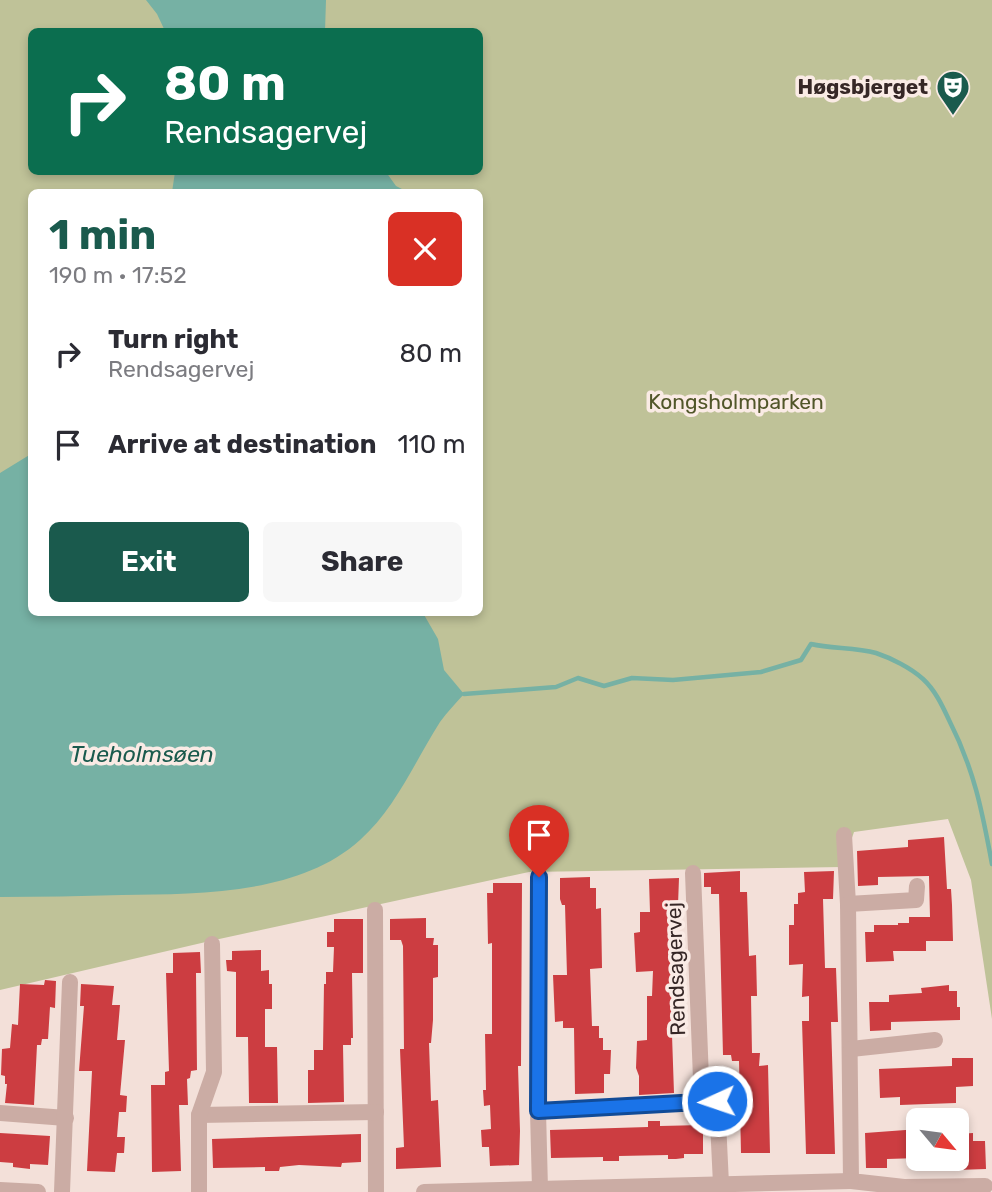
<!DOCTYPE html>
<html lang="en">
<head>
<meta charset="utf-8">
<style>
  :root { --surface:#fff; --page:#f7f7f7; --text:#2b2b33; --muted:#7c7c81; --accent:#1a5a4d }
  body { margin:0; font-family:Rubik,sans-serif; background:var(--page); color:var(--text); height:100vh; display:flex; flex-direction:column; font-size:26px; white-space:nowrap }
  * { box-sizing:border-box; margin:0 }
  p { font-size:23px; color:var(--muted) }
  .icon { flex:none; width:38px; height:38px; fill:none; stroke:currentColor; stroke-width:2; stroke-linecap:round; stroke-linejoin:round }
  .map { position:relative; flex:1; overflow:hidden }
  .details { position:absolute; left:28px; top:189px; width:455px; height:427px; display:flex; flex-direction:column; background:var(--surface); border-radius:10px; box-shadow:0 4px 10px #0003 }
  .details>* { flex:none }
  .hud { position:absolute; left:28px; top:28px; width:455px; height:147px; border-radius:10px; box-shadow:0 4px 10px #0003; background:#0b6e4f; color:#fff; overflow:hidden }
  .needle { width:46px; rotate:119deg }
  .fabs { position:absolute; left:906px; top:1108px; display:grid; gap:14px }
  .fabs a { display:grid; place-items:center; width:63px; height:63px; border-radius:10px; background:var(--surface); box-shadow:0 4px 10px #0003; font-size:35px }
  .pin { position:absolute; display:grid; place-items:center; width:60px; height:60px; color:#fff; margin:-72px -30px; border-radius:50% 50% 50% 0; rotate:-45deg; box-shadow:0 0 7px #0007 }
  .pin .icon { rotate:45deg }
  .me { position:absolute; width:77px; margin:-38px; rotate:267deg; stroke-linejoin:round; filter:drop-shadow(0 0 5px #0008) }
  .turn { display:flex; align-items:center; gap:24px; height:147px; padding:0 21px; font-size:32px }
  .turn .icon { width:91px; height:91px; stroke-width:2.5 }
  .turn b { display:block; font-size:49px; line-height:60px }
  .round { display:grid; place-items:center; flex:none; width:74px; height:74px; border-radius:10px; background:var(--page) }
  .head { display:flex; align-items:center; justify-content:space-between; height:119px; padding:0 21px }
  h1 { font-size:42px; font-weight:700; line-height:52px; color:var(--accent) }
  .action { display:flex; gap:14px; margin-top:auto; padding:14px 21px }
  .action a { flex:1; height:80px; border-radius:10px; background:var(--accent); color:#fff; font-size:28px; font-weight:700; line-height:80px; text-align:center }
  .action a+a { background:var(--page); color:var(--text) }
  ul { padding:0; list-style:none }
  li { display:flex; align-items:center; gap:21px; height:91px; padding:0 21px }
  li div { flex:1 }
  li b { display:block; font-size:26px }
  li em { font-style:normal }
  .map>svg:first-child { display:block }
  .green { fill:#bfc298; fill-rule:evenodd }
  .water { fill:#76b1a4 }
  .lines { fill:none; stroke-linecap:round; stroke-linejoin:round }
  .stream { stroke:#76b1a4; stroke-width:4.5 }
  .building { fill:#cc3d41 }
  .minor { stroke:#cbaca4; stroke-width:16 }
  .route-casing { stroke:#114b97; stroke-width:18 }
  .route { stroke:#1a73e8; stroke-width:12 }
  .labels { text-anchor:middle; stroke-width:7; stroke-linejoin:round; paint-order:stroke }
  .poi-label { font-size:21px; font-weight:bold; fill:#362726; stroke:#faebe5; text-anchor:end }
  .park-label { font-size:21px; fill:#515629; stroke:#faebe5 }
  .street-label { font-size:21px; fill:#362726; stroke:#faebe5 }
  .water-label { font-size:23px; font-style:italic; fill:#1a5a4d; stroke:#faebe5 }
</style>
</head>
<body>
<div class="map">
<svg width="992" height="1192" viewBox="0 0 992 1192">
  <rect width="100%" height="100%" fill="#f3e0d9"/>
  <!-- green -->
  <path class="green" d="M0,0H992V1019L971,880L948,819L854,832L842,867L529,872L210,941L0,990ZM32,32H480V172H32ZM32,192H480V612H32Z"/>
  <!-- water -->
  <g class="water">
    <polygon points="146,0 326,0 325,31 165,31 157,14"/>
    <polygon points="175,172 386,172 396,186 408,192 172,192"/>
    <path d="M31,454L32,612L423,613L438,639L444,670L464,694C456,703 447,712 440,722C415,761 396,808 360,840C299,895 199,894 122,895C81,896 41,897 0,897V473Z"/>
  </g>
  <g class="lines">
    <!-- stream -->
    <path class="stream" d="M464,694L556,687L578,678L604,686L632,678L673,680L761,672L801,660L811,644C832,649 855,647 876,653C891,658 911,668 923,679C935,690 942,705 949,720C974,769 982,810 992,864"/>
  </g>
  <!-- building -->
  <g class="building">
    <polygon points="944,837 947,889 951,889 952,905 953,941 926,941 926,951 893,951 894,961 866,962 865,932 874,932 874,925 898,925 898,923 909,923 909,917 930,917 929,876 878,877 878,885 858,886 857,851 908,847 908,840"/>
    <polygon points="740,871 740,892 747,892 749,956 756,955 757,996 751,996 752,1053 760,1053 759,1066 768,1065 770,1153 741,1153 739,1061 732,1061 731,1055 723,1055 719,894 711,894 711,887 704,887 704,873"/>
    <polygon points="834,871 833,899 823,899 825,968 836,968 838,1022 831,1022 835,1154 806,1154 802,1021 809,1021 809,996 802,997 803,964 789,965 789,925 794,925 794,904 798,904 798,893 805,892 804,872"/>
    <polygon points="590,877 590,888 596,888 596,909 601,908 602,968 590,969 592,1026 599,1026 599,1038 603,1038 603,1050 611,1050 610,1074 604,1074 604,1093 575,1094 574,1028 563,1028 563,1021 555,1022 553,975 567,975 565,905 562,905 560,899 560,878"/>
    <polygon points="679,878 678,905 668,906 671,975 681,975 682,1006 682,1034 672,1035 674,1093 639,1095 639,1076 636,1068 637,1041 647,1040 647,996 652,996 653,971 636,972 634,933 640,932 640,912 650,912 649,879"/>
    <polygon points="493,883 522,883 521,1066 518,1066 520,1131 519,1165 490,1166 489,1147 482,1147 481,1130 491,1129 490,1105 484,1106 483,1090 486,1090 485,1034 492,1034 492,943 488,944 487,893 493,893"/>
    <polygon points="426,918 426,938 434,938 433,945 438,945 438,977 433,978 433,1020 431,1043 429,1043 431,1101 438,1100 441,1167 396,1169 396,1148 404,1147 400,1049 404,1049 403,946 401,940 390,940 390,919"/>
    <polygon points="334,919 363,919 363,973 352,973 353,1038 351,1038 351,1045 343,1045 344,1102 308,1103 308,1070 314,1070 314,1050 323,1050 324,984 326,984 326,972 333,972 334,947 327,947 327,932 334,932"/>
    <polygon points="261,950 261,971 269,970 269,984 272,984 272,1009 265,1009 265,1047 277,1047 278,1103 249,1103 248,1037 236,1037 236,972 227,971 226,960 232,960 232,951"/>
    <polygon points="200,952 201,973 196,973 197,1070 191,1071 190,1078 187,1079 188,1105 179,1105 181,1171 152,1172 151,1085 165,1085 165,1072 169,1071 166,973 173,973 173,953"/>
    <polygon points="45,980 56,981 55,1008 50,1007 48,1039 42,1039 41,1045 37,1045 34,1105 5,1103 7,1084 5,1084 5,1076 1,1075 2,1049 10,1048 12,1024 18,1025 20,984 44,985"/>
    <polygon points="81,984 114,986 112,1005 120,1005 117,1040 125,1040 120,1095 127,1096 126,1112 119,1112 117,1137 125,1137 124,1153 117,1153 115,1172 87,1171 92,1071 79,1071 84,1006 80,1006"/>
    <polygon points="949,985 949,991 957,991 957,1007 960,1007 960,1020 891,1022 891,1030 870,1031 869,1002 889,1002 889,995 922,993 921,988"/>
    <polygon points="952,1058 973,1058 973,1086 956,1087 956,1103 900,1105 900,1097 880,1098 879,1069 952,1066"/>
    <polygon points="648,1121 660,1121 660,1126 703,1125 703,1154 684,1154 684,1158 676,1159 668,1159 668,1155 619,1156 619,1161 603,1161 603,1157 551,1158 550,1130 648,1127"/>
    <polygon points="919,1129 919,1158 887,1159 887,1168 866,1168 865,1133"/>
    <polygon points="0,1133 50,1136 48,1165 30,1164 30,1169 13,1167 13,1163 0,1162"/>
    <polygon points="973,1133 973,1141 985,1141 986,1169 928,1171 928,1158 957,1158 957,1134"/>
    <polygon points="361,1134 361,1162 342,1163 341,1167 299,1165 280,1167 279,1171 265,1171 265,1167 213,1168 212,1139"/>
  </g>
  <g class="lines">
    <!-- minor -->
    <g class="minor">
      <polyline points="844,835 848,904 851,1181 904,1187 985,1186"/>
      <polyline points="693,873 701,1079 717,1101 721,1184"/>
      <polyline points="539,877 538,1111 540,1189"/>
      <polyline points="848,904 916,900 917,886"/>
      <polyline points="375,910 376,1192"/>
      <polyline points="851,1049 935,1040"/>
      <polyline points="538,1111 717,1101"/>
      <polyline points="0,1113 66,1118"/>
      <polyline points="199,1115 376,1112"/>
      <polyline points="0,1190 38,1192"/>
      <polyline points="62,1192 70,982"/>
      <polyline points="199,1192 199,1115 214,1072 212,944"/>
      <polyline points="424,1192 851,1181"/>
    </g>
  </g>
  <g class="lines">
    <defs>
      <polyline id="route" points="539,877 538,1111 717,1101"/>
    </defs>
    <!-- route casing -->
    <use href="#route" class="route-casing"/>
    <!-- route -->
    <use href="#route" class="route"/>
  </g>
  <!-- icons -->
  <defs>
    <symbol id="theatre-pin" viewBox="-11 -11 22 30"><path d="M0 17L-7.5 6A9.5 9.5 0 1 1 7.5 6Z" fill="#1a5a4d" stroke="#faebe5"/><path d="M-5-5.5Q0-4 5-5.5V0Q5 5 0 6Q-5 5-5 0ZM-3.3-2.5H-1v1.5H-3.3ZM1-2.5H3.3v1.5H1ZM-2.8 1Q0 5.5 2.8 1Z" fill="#fff"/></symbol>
  </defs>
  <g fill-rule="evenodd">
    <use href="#theatre-pin" x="934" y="68" width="38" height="52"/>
  </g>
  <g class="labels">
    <!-- poi labels -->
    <g class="poi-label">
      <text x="928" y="94">Høgsbjerget</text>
    </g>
    <!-- park labels -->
    <g class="park-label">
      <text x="736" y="409">Kongsholmparken</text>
    </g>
    <!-- street labels -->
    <g class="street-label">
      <text transform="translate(676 969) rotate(-92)" y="7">Rendsagervej</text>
    </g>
    <!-- water labels -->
    <g class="water-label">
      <text x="142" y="762">Tueholmsøen</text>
    </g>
  </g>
</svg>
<div class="fabs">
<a><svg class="needle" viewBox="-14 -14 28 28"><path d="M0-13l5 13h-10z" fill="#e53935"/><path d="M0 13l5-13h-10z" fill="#7c7c81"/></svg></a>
</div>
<div class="pin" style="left:539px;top:877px;background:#d93025"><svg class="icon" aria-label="arrive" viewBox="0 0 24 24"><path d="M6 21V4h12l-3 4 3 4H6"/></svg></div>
<svg class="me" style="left:717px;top:1101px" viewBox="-20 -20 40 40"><circle r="17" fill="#1a73e8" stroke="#fff" stroke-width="3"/><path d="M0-11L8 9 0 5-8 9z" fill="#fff"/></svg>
<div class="hud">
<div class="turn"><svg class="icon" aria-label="right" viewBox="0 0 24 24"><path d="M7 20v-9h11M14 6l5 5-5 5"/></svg><div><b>80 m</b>Rendsagervej</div></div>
</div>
<section class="details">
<div class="head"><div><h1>1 min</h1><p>190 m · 17:52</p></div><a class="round" style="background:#d93025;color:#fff"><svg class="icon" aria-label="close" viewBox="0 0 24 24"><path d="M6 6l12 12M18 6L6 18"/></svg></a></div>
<ul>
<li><svg class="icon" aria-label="right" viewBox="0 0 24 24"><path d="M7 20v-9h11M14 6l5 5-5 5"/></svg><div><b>Turn right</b><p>Rendsagervej</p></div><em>80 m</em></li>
<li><svg class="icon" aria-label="arrive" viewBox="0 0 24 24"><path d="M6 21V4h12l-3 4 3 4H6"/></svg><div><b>Arrive at destination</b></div><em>110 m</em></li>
</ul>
<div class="action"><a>Exit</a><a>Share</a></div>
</section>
</div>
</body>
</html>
